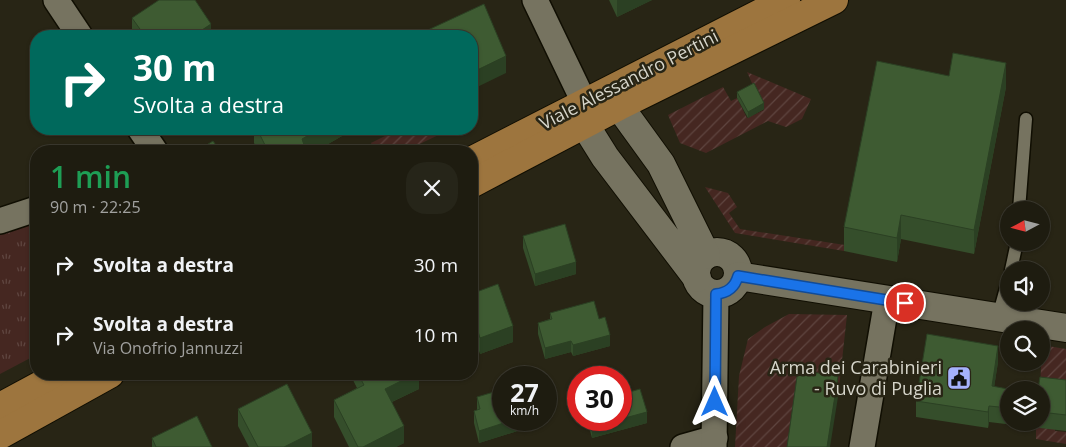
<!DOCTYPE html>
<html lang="it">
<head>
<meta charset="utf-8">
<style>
  :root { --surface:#1e1c10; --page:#262519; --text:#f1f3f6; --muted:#a1a19f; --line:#3c3a30 }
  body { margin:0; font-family:"Open Sans",sans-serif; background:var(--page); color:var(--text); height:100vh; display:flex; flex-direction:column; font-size:19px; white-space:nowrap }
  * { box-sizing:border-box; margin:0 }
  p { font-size:16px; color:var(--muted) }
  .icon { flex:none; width:28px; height:28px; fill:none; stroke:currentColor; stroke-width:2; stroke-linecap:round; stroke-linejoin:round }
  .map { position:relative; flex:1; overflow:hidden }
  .side { position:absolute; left:30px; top:145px; width:448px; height:235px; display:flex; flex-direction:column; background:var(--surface); border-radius:20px; box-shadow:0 1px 4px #0004,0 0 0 1px var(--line) }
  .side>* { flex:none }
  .banner { position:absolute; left:30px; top:30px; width:448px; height:105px; border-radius:20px; box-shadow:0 1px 4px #0004,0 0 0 1px var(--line); background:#00695c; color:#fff; overflow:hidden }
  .needle { width:32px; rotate:263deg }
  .fabs { position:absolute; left:1000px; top:201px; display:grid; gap:10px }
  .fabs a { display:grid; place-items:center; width:50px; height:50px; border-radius:50%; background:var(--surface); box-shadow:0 1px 4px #0004,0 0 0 1px var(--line); font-size:25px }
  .speed { position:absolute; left:492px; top:366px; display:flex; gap:10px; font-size:25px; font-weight:700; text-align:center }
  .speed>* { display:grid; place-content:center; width:65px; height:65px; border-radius:50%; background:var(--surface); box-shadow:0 1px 4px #0004,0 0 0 1px var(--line); line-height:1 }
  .speed small { font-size:12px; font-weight:400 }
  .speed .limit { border:8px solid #d22; background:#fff; color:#111 }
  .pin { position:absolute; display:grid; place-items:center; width:42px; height:42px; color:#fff; margin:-21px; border:2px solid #fff; border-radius:50%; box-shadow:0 1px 5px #0007 }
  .me { position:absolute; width:55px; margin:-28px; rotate:0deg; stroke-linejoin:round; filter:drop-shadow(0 0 4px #0008) }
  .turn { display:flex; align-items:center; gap:18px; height:105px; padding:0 20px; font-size:22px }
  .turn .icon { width:65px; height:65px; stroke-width:2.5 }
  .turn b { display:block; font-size:35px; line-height:42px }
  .round { display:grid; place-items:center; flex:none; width:52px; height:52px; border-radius:20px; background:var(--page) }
  .summary { display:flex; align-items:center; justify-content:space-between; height:85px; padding:0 20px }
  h1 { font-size:30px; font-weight:600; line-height:38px; color:#1e9e55 }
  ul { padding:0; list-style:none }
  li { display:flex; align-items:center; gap:15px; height:70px; padding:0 20px }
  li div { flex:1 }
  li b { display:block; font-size:19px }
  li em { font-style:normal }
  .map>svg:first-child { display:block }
  .grass { fill:url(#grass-tufts) }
  .garden { fill:url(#garden-furrows) }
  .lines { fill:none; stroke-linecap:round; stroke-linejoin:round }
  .service-casing { stroke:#100e02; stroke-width:15 }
  .minor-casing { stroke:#100e02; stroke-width:28 }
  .tertiary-casing { stroke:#100e02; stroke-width:30 }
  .primary-casing { stroke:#100e02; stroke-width:30 }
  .path { stroke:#666355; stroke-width:3; stroke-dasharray:4 4; stroke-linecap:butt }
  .service { stroke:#767360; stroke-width:12 }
  .minor { stroke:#767360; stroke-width:25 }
  .tertiary { stroke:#767360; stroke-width:28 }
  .primary { stroke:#9d753e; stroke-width:28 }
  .wall { fill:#354e2b }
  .shaded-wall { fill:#2b4023 }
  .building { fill:#3e5b32; stroke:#2b4023 }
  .route-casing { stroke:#114b97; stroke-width:12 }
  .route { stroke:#1a73e8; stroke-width:9 }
  .labels { text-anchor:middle; stroke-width:5; stroke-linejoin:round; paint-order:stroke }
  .street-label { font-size:18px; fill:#d6d5ca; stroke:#282515 }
  .poi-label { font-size:18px; fill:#d6d5ca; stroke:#282515; text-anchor:end }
</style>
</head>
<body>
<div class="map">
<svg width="1066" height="447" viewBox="0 0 1066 447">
  <defs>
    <pattern id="grass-tufts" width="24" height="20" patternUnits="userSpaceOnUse" patternTransform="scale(1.25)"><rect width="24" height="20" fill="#452721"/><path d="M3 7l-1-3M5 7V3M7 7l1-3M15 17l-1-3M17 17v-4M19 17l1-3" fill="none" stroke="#5f4540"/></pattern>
    <pattern id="garden-furrows" width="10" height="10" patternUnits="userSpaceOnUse" patternTransform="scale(1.25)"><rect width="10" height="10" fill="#452721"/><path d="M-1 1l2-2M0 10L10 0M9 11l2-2" fill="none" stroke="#5f4540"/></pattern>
  </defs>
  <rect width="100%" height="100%" fill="#282515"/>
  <!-- grass -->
  <polygon class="grass" points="36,220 36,355 0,374 0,229"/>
  <!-- garden -->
  <g class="garden">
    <polygon points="747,72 811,99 802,119 786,127 768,121 706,153 680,143 668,115 723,87 731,101 737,98 747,118 764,110"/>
    <polygon points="399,129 451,129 405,151 375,151 371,143"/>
    <polygon points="705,187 728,193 737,207 729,213 740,229 845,245 844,251 735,233"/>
    <polygon points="789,314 847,315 838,397 798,391 790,447 735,447 739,376 748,339 765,327"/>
    <polygon points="1042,345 1066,349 1066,396 1040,390"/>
    <polygon points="1036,424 1055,426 1055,431 1066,432 1066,444 1036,439"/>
  </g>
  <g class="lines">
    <defs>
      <g id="service">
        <polyline points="1019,210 1026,119"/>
        <polyline points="1011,270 1017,242"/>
        <polyline points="998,317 1009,277"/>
      </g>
      <g id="minor">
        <polyline points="56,0 80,36"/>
        <polyline points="535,0 584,102"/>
        <polyline points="140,129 155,151"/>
        <polyline points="0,221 36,209"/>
        <polyline points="683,447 715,438"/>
        <polyline points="714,447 716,294"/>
        <polyline points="862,447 887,300"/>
      </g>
      <g id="tertiary">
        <circle cx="717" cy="273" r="21"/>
        <polyline points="738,276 1066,328"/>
        <polyline points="697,278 605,157 585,125 584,102 619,106 661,164 706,255"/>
      </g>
      <g id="primary">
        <polyline points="471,161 786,0"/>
        <polyline points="471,184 619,106 834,0"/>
        <polyline points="0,407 61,374"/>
        <polyline points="0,435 110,374"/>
      </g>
    </defs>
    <!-- service casing -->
    <use href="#service" class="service-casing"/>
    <!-- minor casing -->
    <use href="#minor" class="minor-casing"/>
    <!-- tertiary casing -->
    <use href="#tertiary" class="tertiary-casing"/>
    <!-- primary casing -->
    <use href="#primary" class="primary-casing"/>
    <!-- path -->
    <polyline class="path" points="439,151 450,146"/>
    <!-- service -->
    <use href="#service" class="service"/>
    <!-- minor -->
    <use href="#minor" class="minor"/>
    <!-- tertiary -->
    <use href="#tertiary" class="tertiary"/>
    <!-- primary -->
    <use href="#primary" class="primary"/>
  </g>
  <!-- wall -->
  <g class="wall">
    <polygon points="609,0 652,0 617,17"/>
    <polygon points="132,18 211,36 133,36 132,35"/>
    <polygon points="949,76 1006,87 974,254 901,239 897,262 844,251 844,227"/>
    <polygon points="737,92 764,109 748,118 737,98"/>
    <polygon points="254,129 354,129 316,151 258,151 254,143"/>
    <polygon points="523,236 576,274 535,286 523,248"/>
    <polygon points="471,294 513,342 480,354 477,345"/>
    <polygon points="550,313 599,319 610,346 573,356 571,352 545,359 538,334 538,323 550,319"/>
    <polygon points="998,362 994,387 1009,390 1009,422 1041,422 1041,390 1066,380 1066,431 989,422 988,428 916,417 916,401"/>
    <polygon points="350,374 419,374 419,389 392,402 404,443 396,447 349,447 334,417 334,400 357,388"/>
    <polygon points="626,393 647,423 592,438 587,420 621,420"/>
    <polygon points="477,397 527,420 527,428 479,443 474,423 474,411 477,410"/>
    <polygon points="238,409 312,447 249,447 238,426"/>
    <polygon points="152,438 212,447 152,447"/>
  </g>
  <!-- shaded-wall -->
  <g class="shaded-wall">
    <polygon points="617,0 652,0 617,17"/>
    <polygon points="211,24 211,36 193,36"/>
    <polygon points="506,56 506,73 471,90 471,73"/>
    <polygon points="1006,63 1006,87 974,254 974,230"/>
    <polygon points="764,103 764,109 748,118 748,112"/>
    <polygon points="319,129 354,129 316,151 302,151 302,139"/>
    <polygon points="901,215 901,239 897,262 897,238"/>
    <polygon points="576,262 576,274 535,286 535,274"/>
    <polygon points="513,326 513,342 480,354 480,338"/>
    <polygon points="477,328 477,345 471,347 471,330"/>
    <polygon points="610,335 610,346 573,356 573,345"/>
    <polygon points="571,341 571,352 545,359 545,348"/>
    <polygon points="998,346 998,362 992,402 992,386"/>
    <polygon points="415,374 419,374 419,389 385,405 385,389"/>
    <polygon points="838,376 838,397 830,447 827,447"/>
    <polygon points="989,406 989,422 988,428 988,412"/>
    <polygon points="647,412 647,423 592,438 592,427 617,420 621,420 621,419"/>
    <polygon points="513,420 527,420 527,428 479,443 479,431"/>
    <polygon points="404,426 404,443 396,447 363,447"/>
    <polygon points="312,433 312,447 284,447"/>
  </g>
  <!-- building -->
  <g class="building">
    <polygon points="159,0 195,0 211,24 193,36 145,36 132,18"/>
    <polygon points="484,4 506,56 471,73 471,36 415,36"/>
    <polygon points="953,53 1006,63 974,230 901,215 897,238 844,227 877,61 949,76"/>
    <polygon points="754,83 764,103 748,112 737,92"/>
    <polygon points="257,129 319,129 302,139 306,151 268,151"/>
    <polygon points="213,141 220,151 197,151"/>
    <polygon points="565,224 576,262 535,274 523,236"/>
    <polygon points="498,284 513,326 480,338 477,328 471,330 471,294"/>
    <polygon points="594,301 599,319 605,317 610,335 573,345 571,341 545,348 538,323 552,319 550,313"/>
    <polygon points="927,334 998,346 992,386 1013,390 1009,390 1009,408 989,406 988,412 916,401"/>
    <polygon points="798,370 838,376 827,447 787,447"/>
    <polygon points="358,374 415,374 385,389 404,426 363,447 358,447 334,400 364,385"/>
    <polygon points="1040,377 1066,380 1066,415 1041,412 1041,390 1038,390"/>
    <polygon points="621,383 623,383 626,393 640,389 647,412 621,419"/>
    <polygon points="287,384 312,433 284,447 258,447 238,409"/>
    <polygon points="504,389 504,420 513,420 479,431 474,411 480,409 477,397"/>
    <polygon points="197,416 212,447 156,447 152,438"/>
    <polygon points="590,420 617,420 592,427"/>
  </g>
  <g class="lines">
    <defs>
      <path id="route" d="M715,402L716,294C728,293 735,287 738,276L905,303"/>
    </defs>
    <!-- route casing -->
    <use href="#route" class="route-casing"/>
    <!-- route -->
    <use href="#route" class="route"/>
  </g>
  <!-- icons -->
  <defs>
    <symbol id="civic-square" viewBox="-11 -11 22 22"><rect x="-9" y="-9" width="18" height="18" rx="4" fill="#a5b1fc" stroke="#282515"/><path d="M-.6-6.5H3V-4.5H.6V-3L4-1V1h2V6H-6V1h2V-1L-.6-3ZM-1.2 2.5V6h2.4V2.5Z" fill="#111"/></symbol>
  </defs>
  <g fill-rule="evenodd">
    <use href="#civic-square" x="945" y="364" width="28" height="28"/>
  </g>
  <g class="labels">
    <!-- street labels -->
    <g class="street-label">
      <text transform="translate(629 80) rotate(-27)" y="6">Viale Alessandro Pertini</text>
    </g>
    <!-- poi labels -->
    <g class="poi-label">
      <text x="942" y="374">Arma dei Carabinieri<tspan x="942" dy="21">- Ruvo di Puglia</tspan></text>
    </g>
  </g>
</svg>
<div class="fabs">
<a><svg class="needle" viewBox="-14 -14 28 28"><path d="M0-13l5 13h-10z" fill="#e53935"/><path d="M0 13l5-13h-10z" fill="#a1a19f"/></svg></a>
<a><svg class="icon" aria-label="sound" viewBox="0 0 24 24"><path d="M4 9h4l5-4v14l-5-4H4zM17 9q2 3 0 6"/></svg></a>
<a><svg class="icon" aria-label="search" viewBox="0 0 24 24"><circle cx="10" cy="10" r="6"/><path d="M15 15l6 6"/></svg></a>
<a><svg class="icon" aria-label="layers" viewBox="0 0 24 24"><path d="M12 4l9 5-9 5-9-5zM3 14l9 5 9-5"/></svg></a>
</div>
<div class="speed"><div>27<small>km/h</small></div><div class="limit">30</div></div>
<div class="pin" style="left:905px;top:303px;background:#d93025"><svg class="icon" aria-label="arrive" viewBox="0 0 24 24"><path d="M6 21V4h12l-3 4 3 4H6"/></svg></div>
<svg class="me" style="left:715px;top:402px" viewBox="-20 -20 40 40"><path d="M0-17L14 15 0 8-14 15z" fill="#1a73e8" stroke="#fff" stroke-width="4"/></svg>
<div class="banner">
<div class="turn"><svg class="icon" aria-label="right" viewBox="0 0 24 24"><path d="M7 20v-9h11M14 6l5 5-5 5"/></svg><div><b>30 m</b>Svolta a destra</div></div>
</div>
<section class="side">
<div class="summary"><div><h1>1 min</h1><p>90 m · 22:25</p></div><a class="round"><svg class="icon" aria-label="close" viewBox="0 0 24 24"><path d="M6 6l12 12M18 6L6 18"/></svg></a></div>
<ul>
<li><svg class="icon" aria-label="right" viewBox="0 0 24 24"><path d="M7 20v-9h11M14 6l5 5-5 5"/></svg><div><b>Svolta a destra</b></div><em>30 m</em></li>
<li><svg class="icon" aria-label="right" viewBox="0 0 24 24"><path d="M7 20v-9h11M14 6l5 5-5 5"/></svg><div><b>Svolta a destra</b><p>Via Onofrio Jannuzzi</p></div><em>10 m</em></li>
</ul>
</section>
</div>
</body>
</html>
